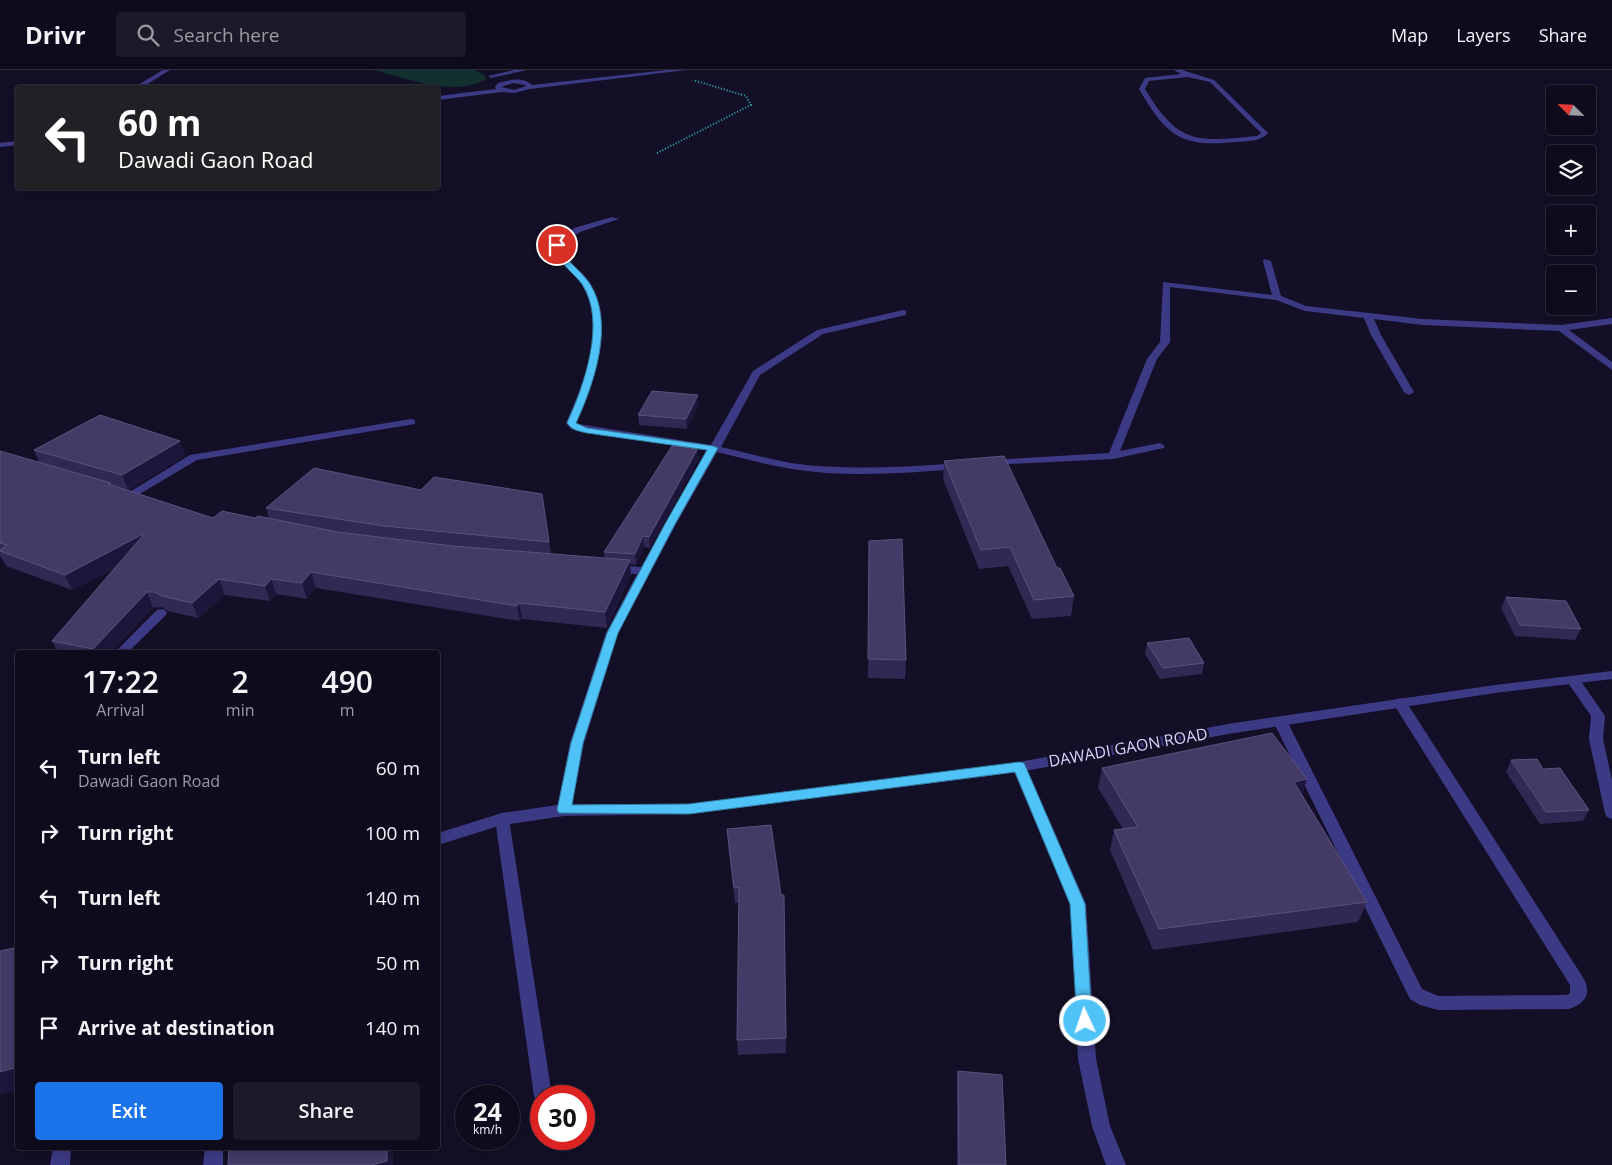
<!DOCTYPE html>
<html lang="en">
<head>
<meta charset="utf-8">
<style>
  :root { --surface:#0e0b1c; --page:#1c1929; --text:#f1f3f6; --muted:#9b9ba3; --line:#2e2b3b; --accent:#1a73e8 }
  body { margin:0; font-family:"Open Sans",sans-serif; background:var(--page); color:var(--text); height:100vh; display:flex; flex-direction:column; font-size:19px; white-space:nowrap }
  * { box-sizing:border-box; margin:0 }
  p { font-size:16px; color:var(--muted) }
  .icon { flex:none; width:28px; height:28px; fill:none; stroke:currentColor; stroke-width:2; stroke-linecap:round; stroke-linejoin:round }
  .map { position:relative; flex:1; overflow:hidden }
  .details { position:absolute; left:15px; top:580px; width:425px; height:500px; display:flex; flex-direction:column; background:var(--surface); border-radius:5px; box-shadow:0 2px 8px #0003,0 0 0 1px var(--line) }
  .details>* { flex:none }
  .top-card { position:absolute; left:15px; top:15px; width:425px; height:105px; border-radius:5px; box-shadow:0 2px 8px #0003,0 0 0 1px var(--line); background:#202124; color:#fff; overflow:hidden }
  .needle { width:32px; rotate:294deg }
  .fabs { position:absolute; left:1546px; top:15px; display:grid; gap:10px }
  .fabs a { display:grid; place-items:center; width:50px; height:50px; border-radius:5px; background:var(--surface); box-shadow:0 2px 8px #0003,0 0 0 1px var(--line); font-size:25px }
  .speed { position:absolute; left:455px; top:1015px; display:flex; gap:10px; font-size:25px; font-weight:700; text-align:center }
  .speed>* { display:grid; place-content:center; width:65px; height:65px; border-radius:50%; background:var(--surface); box-shadow:0 2px 8px #0003,0 0 0 1px var(--line); line-height:1 }
  .speed small { font-size:12px; font-weight:400 }
  .speed .limit { border:8px solid #d22; background:#fff; color:#111 }
  .pin { position:absolute; display:grid; place-items:center; width:42px; height:42px; color:#fff; margin:-21px; border:2px solid #fff; border-radius:50%; box-shadow:0 1px 5px #0007 }
  .me { position:absolute; width:55px; margin:-28px; rotate:357deg; stroke-linejoin:round; filter:drop-shadow(0 0 4px #0008) }
  .turn { display:flex; align-items:center; gap:18px; height:105px; padding:0 20px; font-size:22px }
  .turn .icon { width:65px; height:65px; stroke-width:2.5 }
  .turn b { display:block; font-size:35px; line-height:42px }
  .eta { display:flex; justify-content:space-evenly; align-items:center; height:85px; text-align:center }
  .eta b { font-size:30px; font-weight:600; line-height:35px }
  .cta { display:flex; gap:10px; margin-top:auto; padding:10px 20px }
  .cta a { flex:1; height:58px; border-radius:5px; background:var(--accent); color:#fff; font-size:20px; font-weight:600; line-height:58px; text-align:center }
  .cta a+a { background:var(--page); color:var(--text) }
  ul { padding:0; list-style:none }
  li { display:flex; align-items:center; gap:15px; height:65px; padding:0 20px }
  li div { flex:1 }
  li b { display:block; font-size:19px }
  li em { font-style:normal }
  header { display:flex; align-items:center; gap:30px; box-sizing:border-box; height:70px; padding:0 25px; background:var(--surface); border-bottom:1px solid var(--line) }
  header strong { font-size:24px }
  nav { display:flex; gap:28px; margin-inline-start:auto; font-size:18px }
  .search { width:350px; height:45px; background:var(--page); display:flex; align-items:center; gap:12px; box-sizing:border-box; padding:0 18px; border-radius:5px; color:var(--muted); font-size:19px }
  .map>svg:first-child { display:block }
  .green { fill:#12302f }
  .lines { fill:none; stroke-linecap:round; stroke-linejoin:round }
  .path { stroke:#2fb8b0; stroke-width:2; stroke-dasharray:1 2; stroke-linecap:butt }
  .minor { fill:#3d3a85; fill-rule:evenodd }
  .tertiary { fill:#3d3a85; fill-rule:evenodd }
  .wall { fill:#312854 }
  .shaded-wall { fill:#1d163a }
  .building { fill:#433a66; stroke:#5a527e }
  .route { fill:#4fc3f7; stroke:#337fa1 }
  .labels { text-anchor:middle; stroke-width:5; stroke-linejoin:round; paint-order:stroke }
  .street-label { font-size:16px; fill:#d9d4ff; stroke:#130f26 }
</style>
</head>
<body>
<header>
<strong>Drivr</strong>
<div class="search"><svg class="icon" aria-label="search" viewBox="0 0 24 24"><circle cx="10" cy="10" r="6"/><path d="M15 15l6 6"/></svg>Search here</div>
<nav><a>Map</a><a>Layers</a><a>Share</a></nav>
</header>
<div class="map">
<svg width="1612" height="1095" viewBox="0 0 1612 1095">
  <rect width="100%" height="100%" fill="#130f26"/>
  <!-- green -->
  <path class="green" d="M373,0H475L485,6L486,9C453,28 407,8 373,0Z"/>
  <g class="lines">
    <!-- path -->
    <polyline class="path" points="657,83 751,35 746,26 693,10"/>
    <!-- minor -->
    <g class="minor">
      <polygon points="163,0 170,0 141,18 133,18"/>
      <polygon points="514,0 527,0 491,8 488,6"/>
      <path d="M1174,0H1182L1214,10L1268,63C1260,72 1248,71 1236,72C1180,78 1166,65 1139,19L1145,8L1181,4ZM1188,7L1210,12L1261,63L1257,66C1196,72 1179,75 1145,19L1149,11Z"/>
      <path d="M612,147L619,149L580,162L561,176C566,193 583,200 591,215C614,259 595,311 576,353L578,354L711,375L753,301L817,260L903,240L906,241V245L823,264L760,305L721,377C744,382 768,389 791,393C846,401 904,397 959,393L964,396L959,399C904,403 847,408 792,399C767,395 742,388 717,382L676,454L618,563L584,673L571,740L569,744L564,746L559,744L557,740L570,673L606,563L637,504L616,503L610,499L616,495L641,497L708,380L575,360L571,359L566,353C584,313 607,258 582,215C574,200 558,193 553,175L574,158Z"/>
      <polygon points="1264,189 1271,191 1281,226 1306,236 1423,249 1561,255 1612,248 1612,254 1569,260 1612,292 1612,300 1559,261 1423,255 1374,249 1381,265 1414,322 1409,325 1404,322 1371,265 1364,248 1305,241 1276,230 1170,217 1170,272 1157,289 1120,381 1160,373 1165,376 1164,378 1113,389 988,395 987,393 992,390 1109,383 1147,289 1160,272 1163,212 1272,225 1263,191"/>
      <polygon points="411,349 415,350 415,354 197,390 133,428 125,428 123,426 190,385"/>
      <polygon points="161,539 165,540 167,543 165,546 128,582 115,582 157,540"/>
      <polygon points="1573,606 1578,607 1605,646 1603,669 1612,710 1612,749 1607,747 1605,743 1589,669 1591,646 1566,610 1568,607"/>
      <path d="M1400,628L1405,630L1584,909C1592,925 1584,934 1569,939L1438,940L1420,935L1410,929L1273,651L1275,648H1285L1287,651L1422,919L1438,926L1567,925L1570,923V915L1393,633L1395,630Z"/>
      <polygon points="1019,692 1024,693 1026,697 1086,834 1096,989 1110,1056 1126,1095 1106,1095 1092,1056 1078,989 1070,834 1012,697 1014,693"/>
      <polygon points="502,743 507,745 509,749 552,1026 541,1026 541,1034 537,1032 534,1026 495,749 497,745"/>
      <polygon points="53,1078 71,1078 70,1095 50,1095"/>
      <polygon points="205,1078 223,1078 223,1095 203,1095"/>
    </g>
    <!-- tertiary -->
    <g class="tertiary">
      <path d="M667,0H686L530,19L514,23L502,22L438,30V26L496,19L495,17L498,13C509,10 523,6 532,15ZM513,13L525,15L526,16L514,20L501,17Z"/>
      <polygon points="18,71 18,75 0,77 0,73"/>
      <polygon points="1612,601 1612,609 1495,623 1234,663 1019,702 689,744 564,746 502,755 438,775 438,763 502,743 564,734 689,734 1019,692 1234,653 1495,615"/>
    </g>
  </g>
  <!-- wall -->
  <g class="wall">
    <polygon points="699,334 687,359 639,355 638,345"/>
    <polygon points="180,371 185,386 128,420 113,416 213,448 269,448 266,438 421,420 542,424 551,484 605,488 604,482 699,389 650,478 644,477 636,495 630,494 631,505 607,558 522,549 520,551 316,518 307,529 276,524 270,531 225,525 198,548 168,541 161,537 153,538 111,582 58,582 52,571 117,497 72,520 6,496 0,485 0,381 39,392 34,380"/>
    <polygon points="944,391 1057,498 1074,526 1071,546 1032,549 1008,496 979,499 943,409"/>
    <polygon points="869,471 906,590 905,609 868,608"/>
    <polygon points="1506,527 1581,559 1575,570 1515,566 1501,538"/>
    <polygon points="1147,573 1204,593 1202,604 1160,609 1145,584"/>
    <polygon points="1511,690 1543,699 1589,740 1583,751 1540,754 1506,702"/>
    <polygon points="1102,698 1307,709 1302,725 1367,832 1358,852 1153,880 1110,780 1114,760 1123,759 1098,718"/>
    <polygon points="727,759 781,825 784,825 786,983 738,985 737,970 739,833 735,833 728,775"/>
    <polygon points="958,1001 1006,1095 957,1095 957,1012"/>
  </g>
  <!-- shaded-wall -->
  <g class="shaded-wall">
    <polygon points="698,325 699,334 687,359 686,349"/>
    <polygon points="180,371 185,386 128,420 122,405"/>
    <polygon points="698,378 699,389 650,478 649,467"/>
    <polygon points="145,463 151,478 72,520 65,505"/>
    <polygon points="643,466 644,477 636,495 635,484"/>
    <polygon points="630,490 631,505 607,558 605,542"/>
    <polygon points="311,502 316,518 307,529 302,513"/>
    <polygon points="219,509 225,525 198,548 192,533"/>
    <polygon points="271,509 276,524 270,531 265,516"/>
    <polygon points="147,522 153,538 111,582 94,582 93,579"/>
    <polygon points="519,533 522,549 520,551 517,536"/>
    <polygon points="1307,709 1300,729 1294,712"/>
    <polygon points="18,997 18,1020 0,1025 0,1002"/>
    <polygon points="387,1078 393,1078 393,1095 372,1095"/>
  </g>
  <!-- building -->
  <g class="building">
    <polygon points="652,321 698,325 686,349 638,345"/>
    <polygon points="100,345 180,371 122,405 34,380"/>
    <polygon points="672,376 698,378 649,467 643,466 635,484 604,482"/>
    <polygon points="0,381 111,413 108,414 213,448 222,441 255,448 258,446 338,462 452,476 630,490 605,542 519,533 517,536 311,502 302,513 271,509 265,516 219,509 192,533 162,526 155,522 147,522 93,579 52,571 145,463 65,505 0,481 0,480 7,475 0,473"/>
    <polygon points="1004,386 1057,498 1060,498 1074,526 1034,530 1010,477 981,480 944,391"/>
    <polygon points="314,398 421,420 434,407 542,424 549,472 384,456 266,438"/>
    <polygon points="902,469 906,590 868,589 869,471"/>
    <polygon points="1506,527 1566,531 1581,559 1520,555"/>
    <polygon points="1189,568 1204,593 1163,598 1147,573"/>
    <polygon points="1272,663 1307,709 1294,712 1367,832 1159,859 1114,760 1138,757 1102,698"/>
    <polygon points="1537,689 1543,699 1560,698 1589,740 1546,742 1511,690"/>
    <polygon points="771,755 781,825 784,825 786,968 737,970 739,817 734,818 727,759"/>
    <polygon points="18,877 18,997 0,1002 0,881"/>
    <polygon points="958,1001 1002,1005 1006,1095 959,1095"/>
    <polygon points="229,1078 387,1078 387,1091 372,1095 228,1095"/>
  </g>
  <!-- route -->
  <path class="route" d="M557,172L561,175C564,191 581,200 590,214C615,253 594,314 576,353L587,358L713,376L718,378L675,454L618,563L583,673L572,735L689,734L1019,692L1024,693L1085,834L1092,951L1090,955L1085,957L1079,955L1077,951L1070,834L1015,702L689,744L559,743L557,740L571,673L607,563L665,454L707,380L587,363C578,361 572,360 567,353C584,316 607,251 582,214C572,201 556,191 553,175Z"/>
  <g class="labels">
    <!-- street labels -->
    <g class="street-label">
      <text transform="translate(1128 677) rotate(-10)" y="6">DAWADI GAON ROAD</text>
    </g>
  </g>
</svg>
<div class="fabs">
<a><svg class="needle" viewBox="-14 -14 28 28"><path d="M0-13l5 13h-10z" fill="#e53935"/><path d="M0 13l5-13h-10z" fill="#9b9ba3"/></svg></a>
<a><svg class="icon" aria-label="layers" viewBox="0 0 24 24"><path d="M12 4l9 5-9 5-9-5zM3 14l9 5 9-5"/></svg></a>
<a>+</a>
<a>−</a>
</div>
<div class="speed"><div>24<small>km/h</small></div><div class="limit">30</div></div>
<div class="pin" style="left:557px;top:175px;background:#d93025"><svg class="icon" aria-label="arrive" viewBox="0 0 24 24"><path d="M6 21V4h12l-3 4 3 4H6"/></svg></div>
<svg class="me" style="left:1085px;top:951px" viewBox="-20 -20 40 40"><circle r="17" fill="#4fc3f7" stroke="#fff" stroke-width="3"/><path d="M0-11L8 9 0 5-8 9z" fill="#fff"/></svg>
<div class="top-card">
<div class="turn"><svg class="icon" aria-label="left" viewBox="0 0 24 24"><path d="M17 20v-9H6M10 6l-5 5 5 5"/></svg><div><b>60 m</b>Dawadi Gaon Road</div></div>
</div>
<section class="details">
<div class="eta">
<div><b>17:22</b><p>Arrival</p></div>
<div><b>2</b><p>min</p></div>
<div><b>490</b><p>m</p></div>
</div>
<ul>
<li><svg class="icon" aria-label="left" viewBox="0 0 24 24"><path d="M17 20v-9H6M10 6l-5 5 5 5"/></svg><div><b>Turn left</b><p>Dawadi Gaon Road</p></div><em>60 m</em></li>
<li><svg class="icon" aria-label="right" viewBox="0 0 24 24"><path d="M7 20v-9h11M14 6l5 5-5 5"/></svg><div><b>Turn right</b></div><em>100 m</em></li>
<li><svg class="icon" aria-label="left" viewBox="0 0 24 24"><path d="M17 20v-9H6M10 6l-5 5 5 5"/></svg><div><b>Turn left</b></div><em>140 m</em></li>
<li><svg class="icon" aria-label="right" viewBox="0 0 24 24"><path d="M7 20v-9h11M14 6l5 5-5 5"/></svg><div><b>Turn right</b></div><em>50 m</em></li>
<li><svg class="icon" aria-label="arrive" viewBox="0 0 24 24"><path d="M6 21V4h12l-3 4 3 4H6"/></svg><div><b>Arrive at destination</b></div><em>140 m</em></li>
</ul>
<div class="cta"><a>Exit</a><a>Share</a></div>
</section>
</div>
</body>
</html>
